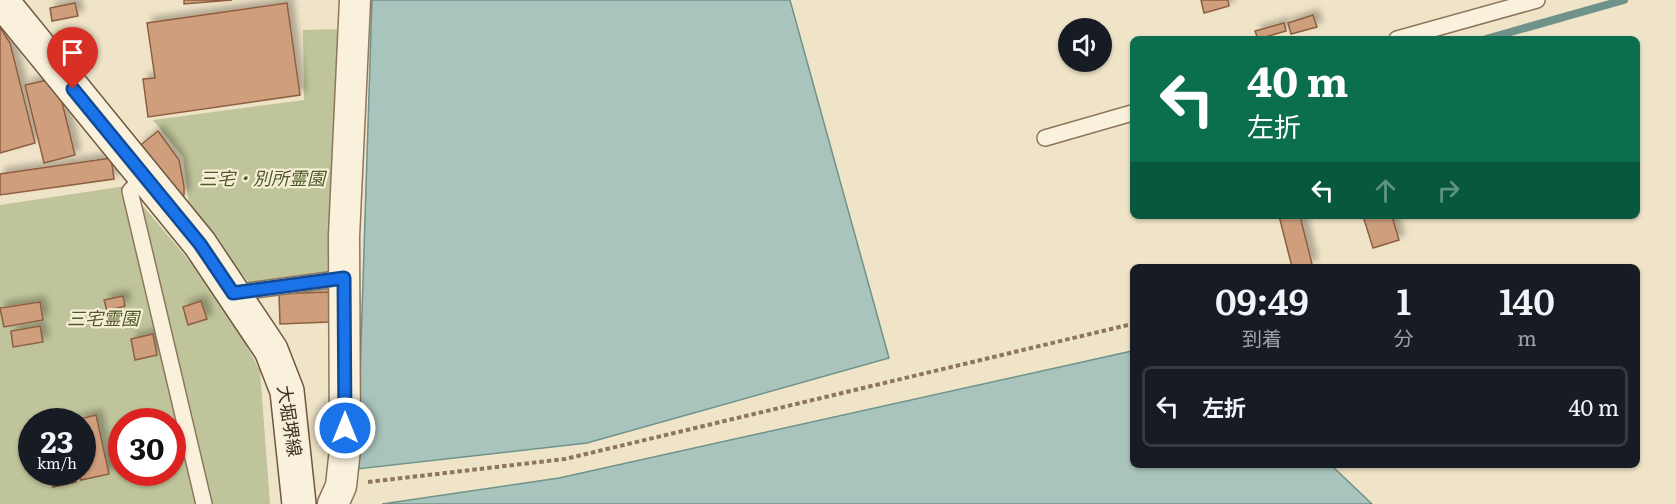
<!DOCTYPE html>
<html lang="ja">
<head>
<meta charset="utf-8">
<style>
  :root { --surface:#171b24; --page:#20242c; --text:#f1f3f6; --muted:#9ea1a6; --line:#363941 }
  body { margin:0; font-family:Literata,"Noto Sans JP",serif; background:var(--page); color:var(--text); height:100vh; display:flex; flex-direction:column; font-size:22px; white-space:nowrap }
  * { box-sizing:border-box; margin:0 }
  p { font-size:20px; color:var(--muted) }
  .icon { flex:none; width:33px; height:33px; fill:none; stroke:currentColor; stroke-width:2; stroke-linecap:round; stroke-linejoin:round }
  .map { position:relative; flex:1; overflow:hidden }
  .side { position:absolute; left:1130px; top:264px; width:510px; height:204px; display:flex; flex-direction:column; background:var(--surface); border-radius:9px; box-shadow:0 2px 4px #0004 }
  .side>* { flex:none }
  .guide { position:absolute; left:1130px; top:36px; width:510px; height:183px; border-radius:9px; box-shadow:0 2px 4px #0004; background:#0b6e4f; color:#fff; overflow:hidden }
  .tools { position:absolute; left:1058px; top:18px; display:grid; gap:12px }
  .tools a { display:grid; place-items:center; width:54px; height:54px; border-radius:50%; background:var(--surface); box-shadow:0 2px 4px #0004; font-size:30px }
  .speed { position:absolute; left:18px; top:408px; display:flex; gap:12px; font-size:30px; font-weight:700; text-align:center }
  .speed>* { display:grid; place-content:center; width:78px; height:78px; border-radius:50%; background:var(--surface); box-shadow:0 2px 4px #0004; line-height:1 }
  .speed small { font-size:15px; font-weight:400 }
  .speed .limit { border:9px solid #d22; background:#fff; color:#111 }
  .pin { position:absolute; display:grid; place-items:center; width:51px; height:51px; color:#fff; margin:-62px -26px; border-radius:50% 50% 50% 0; rotate:-45deg; box-shadow:0 0 6px #0007 }
  .pin .icon { rotate:45deg }
  .me { position:absolute; width:66px; margin:-33px; rotate:0deg; stroke-linejoin:round; filter:drop-shadow(0 0 4px #0008) }
  .turn { display:flex; align-items:center; gap:21px; height:126px; padding:0 18px; font-size:27px }
  .turn .icon { width:78px; height:78px; stroke-width:2.5 }
  .turn b { display:block; font-size:42px; line-height:51px }
  .lanes { display:flex; align-items:center; height:57px; padding:0 18px; background:#0003; justify-content:center; gap:30px; direction:ltr }
  .lanes .off { opacity:.35 }
  .eta { display:flex; justify-content:space-evenly; align-items:center; height:102px; text-align:center }
  .eta b { font-size:36px; font-weight:600; line-height:42px }
  ul { padding:0; list-style:none }
  li { display:flex; align-items:center; gap:18px; height:81px; margin:0 12px 9px; padding:0 6px; border:3px solid var(--line); border-radius:9px }
  li div { flex:1 }
  li b { display:block; font-size:22px }
  li em { font-style:normal }
  .map>svg:first-child { display:block }
  .cemetery { fill:#bfc49a; fill-rule:evenodd }
  .water { fill:#a9c4bc; stroke:#6f938a; stroke-width:1.5 }
  .lines { fill:none; stroke-linecap:round; stroke-linejoin:round }
  .stream { stroke:#6f938a; stroke-width:8 }
  .building { fill:#cf9f7d; stroke:#8d5f41; stroke-width:1.5; filter:url(#shadow) }
  .lane-casing { stroke:#8d765c; stroke-width:18 }
  .street-casing { stroke:#8d765c; stroke-width:33 }
  .secondary-casing { stroke:#6f573f; stroke-width:36 }
  .path { stroke:#8d765c; stroke-width:4; stroke-dasharray:4.5 3; stroke-linecap:butt }
  .lane { stroke:#faf1dc; stroke-width:15 }
  .street { stroke:#faf1dc; stroke-width:30 }
  .secondary { stroke:#faf1dc; stroke-width:33 }
  .route-casing { stroke:#114b97; stroke-width:15 }
  .route { stroke:#1a73e8; stroke-width:10 }
  .labels { text-anchor:middle; stroke-width:4.5; stroke-linejoin:round; paint-order:stroke }
  .park-label { font-size:18px; font-style:italic; fill:#4d5a26; stroke:#f7eed8 }
  .street-label { font-size:18px; fill:#3d2e20; stroke:#f7eed8 }
</style>
</head>
<body>
<div class="map">
<svg width="1676" height="504" viewBox="0 0 1676 504">
  <defs>
    <filter id="shadow"><feDropShadow dx="5.5" dy="-5.5" stdDeviation="3" flood-color="#0004"/></filter>
  </defs>
  <rect width="100%" height="100%" fill="#f0e4c8"/>
  <!-- cemetery -->
  <g class="cemetery">
    <polygon points="344,29 332,272 249,283 189,205 183,157 153,120 304,100 303,30"/>
    <path d="M126,186L221,298L260,371L270,504H0V205ZM32,422H82V472H32ZM122,422H172V472H122Z"/>
  </g>
  <!-- water -->
  <g class="water">
    <polygon points="372,0 790,0 889,358 587,443 357,469"/>
    <polygon points="1132,351 1132,465 1331,465 1372,504 382,504 559,478"/>
  </g>
  <g class="lines">
    <!-- stream -->
    <polyline class="stream" points="1486,39 1624,0"/>
  </g>
  <!-- building -->
  <g class="building">
    <polygon points="184,0 232,0 184,4"/>
    <polygon points="1201,0 1228,0 1229,6 1204,13"/>
    <polygon points="75,3 78,16 52,21 50,8"/>
    <polygon points="287,3 300,95 148,117 143,79 155,78 147,23"/>
    <polygon points="1313,15 1317,27 1291,34 1288,23"/>
    <polygon points="1284,23 1286,31 1258,39 1255,31"/>
    <polygon points="0,27 10,43 35,143 0,153"/>
    <polygon points="56,78 75,155 44,163 25,85"/>
    <polygon points="158,131 179,160 184,186 184,195 178,198 138,147"/>
    <polygon points="111,158 114,179 0,195 0,174"/>
    <polygon points="1279,216 1300,216 1312,264 1303,267 1292,267"/>
    <polygon points="1363,216 1392,216 1399,240 1373,248"/>
    <polygon points="329,292 329,322 280,324 279,294"/>
    <polygon points="123,296 125,306 107,311 104,300"/>
    <polygon points="201,301 207,319 188,325 183,307"/>
    <polygon points="40,302 43,320 4,327 0,308"/>
    <polygon points="40,326 43,342 13,347 11,331"/>
    <polygon points="153,334 157,355 135,360 131,339"/>
    <polygon points="96,415 109,474 81,480 79,472 82,472 82,422 68,422"/>
    <polygon points="50,472 73,472 76,482 53,487"/>
  </g>
  <g class="lines">
    <defs>
      <g id="lane">
        <polyline points="1397,39 1537,0"/>
        <polyline points="1045,138 1132,113"/>
        <polyline points="144,176 130,191 204,504"/>
        <polyline points="233,293 344,278"/>
      </g>
      <polyline id="street" points="333,504 341,486 345,449 344,236 355,0"/>
      <polyline id="secondary" points="1,0 200,244 271,350 287,391 299,504"/>
    </defs>
    <!-- lane casing -->
    <use href="#lane" class="lane-casing"/>
    <!-- street casing -->
    <use href="#street" class="street-casing"/>
    <!-- secondary casing -->
    <use href="#secondary" class="secondary-casing"/>
    <!-- path -->
    <polyline class="path" points="368,482 565,459 1132,324"/>
    <!-- lane -->
    <use href="#lane" class="lane"/>
    <!-- street -->
    <use href="#street" class="street"/>
    <!-- secondary -->
    <use href="#secondary" class="secondary"/>
  </g>
  <g class="lines">
    <defs>
      <polyline id="route" points="73,89 200,244 233,293 344,278 345,428"/>
    </defs>
    <!-- route casing -->
    <use href="#route" class="route-casing"/>
    <!-- route -->
    <use href="#route" class="route"/>
  </g>
  <g class="labels">
    <!-- park labels -->
    <g class="park-label">
      <text x="262" y="185">三宅・別所霊園</text>
      <text x="103" y="325">三宅霊園</text>
    </g>
    <!-- street labels -->
    <g class="street-label">
      <text transform="translate(289 421) rotate(81)" y="6">大堀堺線</text>
    </g>
  </g>
</svg>
<div class="tools">
<a><svg class="icon" aria-label="sound" viewBox="0 0 24 24"><path d="M4 9h4l5-4v14l-5-4H4zM17 9q2 3 0 6"/></svg></a>
</div>
<div class="speed"><div>23<small>km/h</small></div><div class="limit">30</div></div>
<div class="pin" style="left:73px;top:89px;background:#d93025"><svg class="icon" aria-label="arrive" viewBox="0 0 24 24"><path d="M6 21V4h12l-3 4 3 4H6"/></svg></div>
<svg class="me" style="left:345px;top:428px" viewBox="-20 -20 40 40"><circle r="17" fill="#1a73e8" stroke="#fff" stroke-width="3"/><path d="M0-11L8 9 0 5-8 9z" fill="#fff"/></svg>
<div class="guide">
<div class="turn"><svg class="icon" aria-label="left" viewBox="0 0 24 24"><path d="M17 20v-9H6M10 6l-5 5 5 5"/></svg><div><b>40 m</b>左折</div></div>
<div class="lanes"><svg class="icon" aria-label="left" viewBox="0 0 24 24"><path d="M17 20v-9H6M10 6l-5 5 5 5"/></svg><svg class="icon off" aria-label="ahead" viewBox="0 0 24 24"><path d="M12 20V5M6 11l6-6 6 6"/></svg><svg class="icon off" aria-label="right" viewBox="0 0 24 24"><path d="M7 20v-9h11M14 6l5 5-5 5"/></svg></div>
</div>
<section class="side">
<div class="eta">
<div><b>09:49</b><p>到着</p></div>
<div><b>1</b><p>分</p></div>
<div><b>140</b><p>m</p></div>
</div>
<ul>
<li><svg class="icon" aria-label="left" viewBox="0 0 24 24"><path d="M17 20v-9H6M10 6l-5 5 5 5"/></svg><div><b>左折</b></div><em>40 m</em></li>
</ul>
</section>
</div>
</body>
</html>
